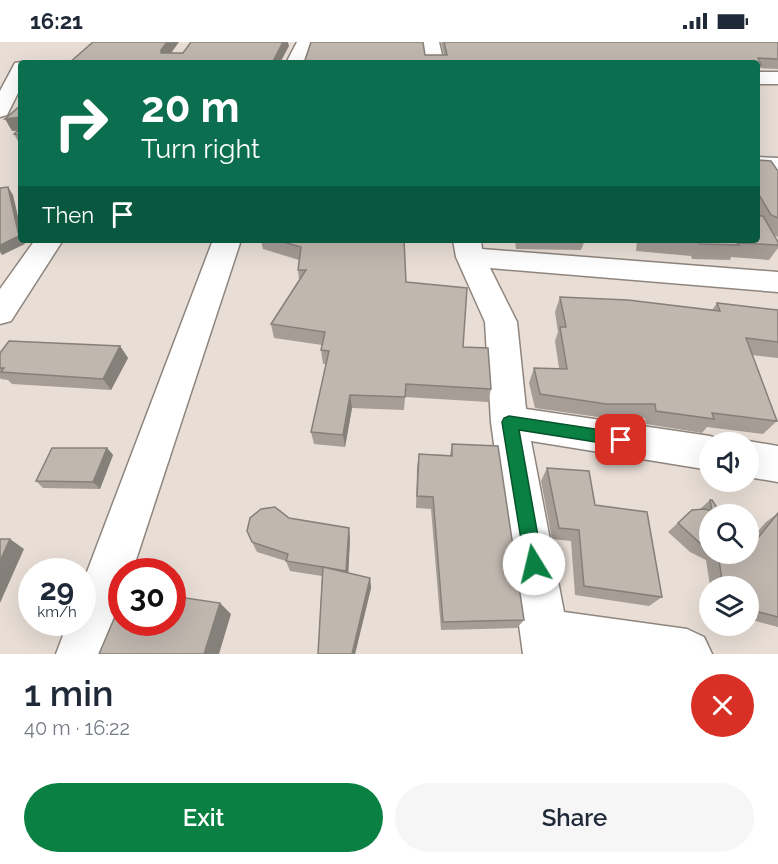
<!DOCTYPE html>
<html lang="en">
<head>
<meta charset="utf-8">
<style>
  :root { --surface:#fff; --page:#f6f6f7; --text:#1f2937; --muted:#747a83; --accent:#0b8043 }
  body { margin:0; font-family:Raleway,sans-serif; background:var(--page); color:var(--text); height:100vh; display:flex; flex-direction:column; font-size:22px; white-space:nowrap }
  * { box-sizing:border-box; margin:0 }
  p { font-size:20px; color:var(--muted) }
  .icon { flex:none; width:33px; height:33px; fill:none; stroke:currentColor; stroke-width:2; stroke-linecap:round; stroke-linejoin:round }
  .map { position:relative; height:612px; overflow:hidden }
  .sheet { display:flex; flex-direction:column; background:var(--surface); flex:1 }
  .sheet>* { flex:none }
  .hud { position:absolute; left:18px; top:18px; width:742px; height:183px; border-radius:6px; box-shadow:0 6px 24px #0002; background:#0b6e4f; color:#fff; overflow:hidden }
  .buttons { position:absolute; left:699px; top:390px; display:grid; gap:12px }
  .buttons a { display:grid; place-items:center; width:60px; height:60px; border-radius:50%; background:var(--surface); box-shadow:0 6px 24px #0002; font-size:30px }
  .speed { position:absolute; left:18px; top:516px; display:flex; gap:12px; font-size:30px; font-weight:700; text-align:center }
  .speed>* { display:grid; place-content:center; width:78px; height:78px; border-radius:50%; background:var(--surface); box-shadow:0 6px 24px #0002; line-height:1 }
  .speed small { font-size:15px; font-weight:400 }
  .speed .limit { border:9px solid #d22; background:#fff; color:#111 }
  .pin { position:absolute; display:grid; place-items:center; width:51px; height:51px; color:#fff; margin:-26px; border-radius:12px; box-shadow:0 3px 9px #0006 }
  .me { position:absolute; width:66px; margin:-33px; rotate:351deg; stroke-linejoin:round; filter:drop-shadow(0 0 4px #0008) }
  .turn { display:flex; align-items:center; gap:21px; height:126px; padding:0 24px; font-size:27px }
  .turn .icon { width:78px; height:78px; stroke-width:2.5 }
  .turn b { display:block; font-size:42px; line-height:51px }
  .then { display:flex; align-items:center; height:57px; padding:0 24px; background:#0003; gap:12px; font-size:22px }
  .round { display:grid; place-items:center; flex:none; width:63px; height:63px; border-radius:32px; background:var(--page) }
  .overview { display:flex; align-items:center; justify-content:space-between; height:102px; padding:0 24px }
  h1 { font-size:36px; font-weight:600; line-height:45px }
  .cta { display:flex; gap:12px; margin-top:auto; padding:12px 24px }
  .cta a { flex:1; height:69px; border-radius:36px; background:var(--accent); color:#fff; font-size:24px; font-weight:600; line-height:69px; text-align:center }
  .cta a+a { background:var(--page); color:var(--text) }
  .status { display:flex; justify-content:space-between; align-items:center; height:42px; padding:0 30px; background:var(--surface); direction:ltr }
  .status svg { height:16px; fill:currentColor }
  .map>svg:first-child { display:block }
  .lines { fill:none; stroke-linecap:round; stroke-linejoin:round }
  .minor-casing { stroke:#8e857e; stroke-width:3 }
  .minor { fill:#fff; fill-rule:evenodd }
  .wall { fill:#a59d96 }
  .shaded-wall { fill:#86807a }
  .building { fill:#c0b7af; stroke:#86807a; stroke-width:1.5 }
  .route { fill:#0b8043; stroke:#07532c; stroke-width:1.5 }
</style>
</head>
<body>
<div class="status"><b>16:21</b><svg viewBox="0 0 49 12"><path d="M0 12V9h3v3zM5 12V6h3v6zM10 12V3h3v9zM15 12V0h3v12zM26 1h20v11H26zM47 4h2v5h-2z"/></svg></div>
<div class="map">
<svg width="778" height="612" viewBox="0 0 778 612">
  <rect width="100%" height="100%" fill="#e8ded6"/>
  <g class="lines">
    <defs>
      <g id="minor">
        <polygon points="297,0 313,0 304,21 286,21"/>
        <polygon points="423,0 439,0 444,21 426,21"/>
        <polygon points="21,20 27,21 21,21 21,45 7,73 0,75 0,49 15,21"/>
        <rect x="758" y="30" width="20" height="12"/>
        <polygon points="758,115 778,116 778,130 758,129"/>
        <polygon points="35,198 63,198 11,279 0,282 0,247"/>
        <polygon points="213,198 241,198 132,530 122,530 122,563 106,612 56,612 68,580 82,580 82,543"/>
        <polygon points="453,198 481,198 482,207 778,230 778,250 490,226 517,280 526,367 710,394 724,399 724,400 710,400 710,428 531,399 564,570 687,587 704,595 712,612 523,612 491,380 485,280 456,215"/>
        <polygon points="748,399 778,404 778,440 748,435 748,400 745,400"/>
      </g>
    </defs>
    <!-- minor casing -->
    <use href="#minor" class="minor-casing"/>
    <!-- minor -->
    <use href="#minor" class="minor"/>
  </g>
  <!-- wall -->
  <g class="wall">
    <polygon points="441,0 778,0 778,27 759,26 758,29 758,21 304,21 425,13 444,13"/>
    <polygon points="21,63 21,105 14,92 18,89 12,89"/>
    <polygon points="758,118 778,129 778,195 774,193 778,200 778,206 769,218 731,215 730,218 692,217 691,214 636,209 637,198 758,198"/>
    <polygon points="261,198 404,198 406,240 463,305 491,347 488,360 405,355 404,368 352,366 345,405 314,402 311,390 326,322 323,322 321,308 322,303 274,296 271,282 299,238 298,228 299,218 263,207"/>
    <polygon points="515,198 585,198 581,208 516,207"/>
    <polygon points="560,255 712,268 717,261 778,268 778,316 752,313 777,379 763,392 707,385 702,391 646,382 645,376 598,375 535,366 529,341 534,326 559,326 555,299 558,290 555,270"/>
    <polygon points="120,304 128,316 111,348 12,342 8,338 1,337 0,336 0,311"/>
    <polygon points="452,402 524,578 517,586 441,588 431,467 416,466 417,425 419,412 450,413"/>
    <polygon points="107,406 113,413 100,447 43,446 36,439"/>
    <polygon points="547,426 595,463 662,555 649,564 575,553 571,499 552,497 541,439"/>
    <polygon points="710,458 721,472 710,472 710,512 748,512 748,501 766,480 778,471 778,585 748,577 748,544 710,544 706,518 690,510 668,490 692,468 700,467"/>
    <polygon points="289,476 350,496 348,531 370,536 371,546 355,612 318,612 322,534 290,529 286,519 257,510 252,500"/>
  </g>
  <!-- shaded-wall -->
  <g class="shaded-wall">
    <polygon points="167,0 179,0 164,21 161,8"/>
    <polygon points="283,0 288,0 289,4 280,21 272,21"/>
    <polygon points="21,75 21,88 12,89 5,77"/>
    <polygon points="8,145 13,153 21,187 21,198 24,198 25,202 2,213 0,210 0,203"/>
    <polygon points="120,304 128,316 111,348 103,337"/>
    <polygon points="350,353 352,366 345,405 343,393"/>
    <polygon points="107,406 113,413 100,447 93,440"/>
    <polygon points="349,486 350,496 348,538 346,529"/>
    <polygon points="10,497 24,507 0,561 0,519"/>
    <polygon points="370,536 371,546 355,612 352,612"/>
    <polygon points="220,561 231,572 219,612 204,612"/>
  </g>
  <!-- building -->
  <g class="building">
    <polygon points="93,0 167,0 161,8 161,11 183,11 191,0 283,0 272,21 69,21"/>
    <polygon points="311,0 423,0 425,13 447,13 444,0 778,0 778,17 758,16 761,23 758,23 758,21 595,20 595,21 304,21"/>
    <polygon points="21,63 21,75 5,77"/>
    <polygon points="21,86 21,93 14,92"/>
    <polygon points="758,118 771,119 778,129 778,176 771,173 758,151"/>
    <polygon points="8,145 19,194 0,203 0,146"/>
    <polygon points="758,174 763,174 778,200 778,203 737,201 739,203 700,202 699,199 683,198 758,198"/>
    <polygon points="276,198 404,198 406,240 467,246 463,305 488,306 491,347 406,342 405,355 350,353 343,393 311,390 329,309 321,308 325,290 271,282 306,228 298,228 301,205"/>
    <polygon points="560,255 628,258 720,269 717,261 778,268 778,300 746,296 777,379 712,371 714,377 656,369 655,362 606,362 540,352 534,326 567,327 560,285 566,285"/>
    <polygon points="9,299 120,304 103,337 1,330 4,326 0,326 0,311"/>
    <polygon points="452,402 498,404 524,578 443,580 433,455 417,454 419,412 452,414"/>
    <polygon points="52,406 107,406 93,440 36,439"/>
    <polygon points="547,426 589,429 595,463 647,470 662,555 584,544 579,488 559,486"/>
    <polygon points="710,458 712,458 721,472 710,472 710,506 701,502 678,481 692,468 705,467 712,469"/>
    <polygon points="275,465 289,476 349,486 346,529 323,525 286,519 288,512 252,500 247,489 250,476 261,467"/>
    <polygon points="778,471 778,575 748,567 748,544 723,544 718,512 743,512 744,513 746,512 748,512 748,508"/>
    <polygon points="0,497 10,497 0,519"/>
    <polygon points="323,525 370,536 352,612 318,612"/>
    <polygon points="172,554 220,561 204,612 99,612 122,558 122,580 172,580"/>
  </g>
  <!-- route -->
  <polygon class="route" points="509,374 621,391 626,393 628,398 626,402 621,404 519,388 543,522 540,528 534,531 528,528 525,522 502,380 504,376"/>
</svg>
<div class="buttons">
<a><svg class="icon" aria-label="sound" viewBox="0 0 24 24"><path d="M4 9h4l5-4v14l-5-4H4zM17 9q2 3 0 6"/></svg></a>
<a><svg class="icon" aria-label="search" viewBox="0 0 24 24"><circle cx="10" cy="10" r="6"/><path d="M15 15l6 6"/></svg></a>
<a><svg class="icon" aria-label="layers" viewBox="0 0 24 24"><path d="M12 4l9 5-9 5-9-5zM3 14l9 5 9-5"/></svg></a>
</div>
<div class="speed"><div>29<small>km/h</small></div><div class="limit">30</div></div>
<div class="pin" style="left:621px;top:398px;background:#d93025"><svg class="icon" aria-label="arrive" viewBox="0 0 24 24"><path d="M6 21V4h12l-3 4 3 4H6"/></svg></div>
<svg class="me" style="left:534px;top:522px" viewBox="-20 -20 40 40"><circle r="19" fill="#fff"/><path d="M0-13L10 11 0 6-10 11z" fill="#0b8043"/></svg>
<div class="hud">
<div class="turn"><svg class="icon" aria-label="right" viewBox="0 0 24 24"><path d="M7 20v-9h11M14 6l5 5-5 5"/></svg><div><b>20 m</b>Turn right</div></div>
<div class="then">Then<svg class="icon" aria-label="arrive" viewBox="0 0 24 24"><path d="M6 21V4h12l-3 4 3 4H6"/></svg></div>
</div>
</div>
<section class="sheet">
<div class="overview"><div><h1>1 min</h1><p>40 m · 16:22</p></div><a class="round" style="background:#d93025;color:#fff"><svg class="icon" aria-label="close" viewBox="0 0 24 24"><path d="M6 6l12 12M18 6L6 18"/></svg></a></div>
<div class="cta"><a>Exit</a><a>Share</a></div>
</section>
</body>
</html>
